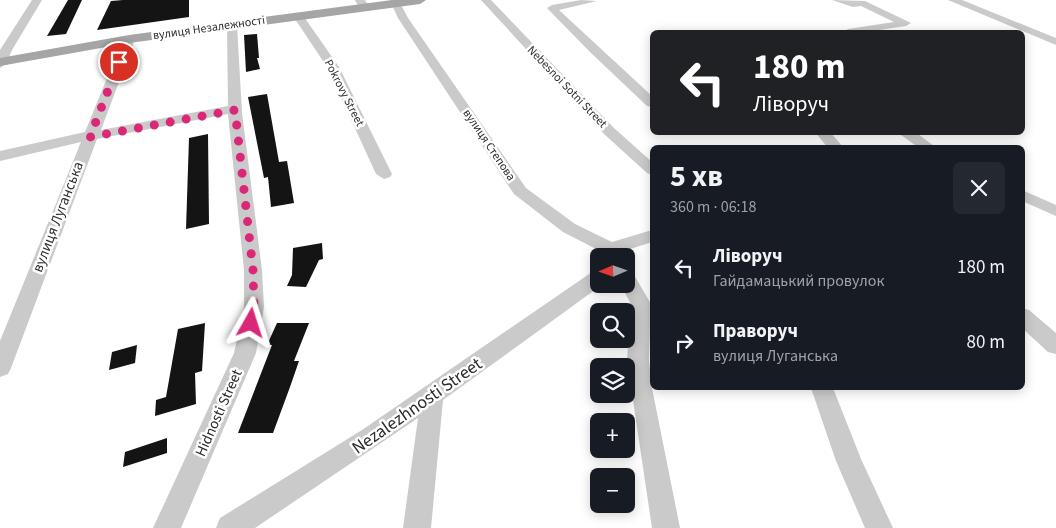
<!DOCTYPE html>
<html lang="uk">
<head>
<meta charset="utf-8">
<style>
	body { margin:0; font-family:"Source Sans 3",sans-serif; background:#242831; color:#f1f3f6; height:100vh; display:flex; flex-direction:column; font-size:19px; white-space:nowrap }
	* { box-sizing:border-box; margin:0 }
	p { font-size:16px; color:#9ea1a6 }
	.icon { flex:none; width:28px; height:28px; fill:none; stroke:currentColor; stroke-width:2; stroke-linecap:round; stroke-linejoin:round }
	.map { position:relative; flex:1; overflow:hidden }
	.details { position:absolute; left:650px; top:145px; width:375px; height:245px; display:flex; flex-direction:column; background:#171b24; border-radius:8px; box-shadow:0 2px 12px #0003 }
	.details>* { flex:none }
	.hud { position:absolute; left:650px; top:30px; width:375px; height:105px; border-radius:8px; box-shadow:0 2px 12px #0003; background:#202124; color:#fff; overflow:hidden }
	.needle { width:32px; rotate:268deg }
	.controls { position:absolute; left:590px; top:248px; display:grid; gap:10px }
	.controls a { display:grid; place-items:center; width:45px; height:45px; border-radius:8px; background:#171b24; box-shadow:0 2px 12px #0003; font-size:25px }
	.pin { position:absolute; display:grid; place-items:center; width:42px; height:42px; color:#fff; margin:-21px; border:2px solid #fff; border-radius:50%; box-shadow:0 1px 5px #0007 }
	.me { position:absolute; width:55px; margin:-28px; rotate:6deg; stroke-linejoin:round; filter:drop-shadow(0 0 4px #0008) }
	.turn { display:flex; align-items:center; gap:18px; height:105px; padding:0 20px; font-size:22px }
	.turn .icon { width:65px; height:65px; stroke-width:2.5 }
	.turn b { display:block; font-size:35px; line-height:42px }
	.round { display:grid; place-items:center; flex:none; width:52px; height:52px; border-radius:8px; background:#242831 }
	.headline { display:flex; align-items:center; justify-content:space-between; height:85px; padding:0 20px }
	h1 { font-size:30px; font-weight:700; line-height:38px }
	ul { padding:0; list-style:none }
	li { display:flex; align-items:center; gap:15px; height:75px; padding:0 20px }
	li div { flex:1 }
	li b { display:block; font-size:19px }
	li em { font-style:normal }
	.map>svg:first-child { display:block }
	.building { fill:#141414 }
	.lines { fill:none; stroke-linecap:round; stroke-linejoin:round }
	.minor { fill:#cacaca; fill-rule:evenodd }
	.major { fill:#a5a5a5; fill-rule:evenodd }
	.route { stroke:#db2777; stroke-width:9; stroke-dasharray:0 16.2 }
	.labels { text-anchor:middle; dominant-baseline:central; stroke-width:5; stroke-linejoin:round; paint-order:stroke }
	.far-street-label { font-size:12px; fill:#2d2d2d; stroke:#fff }
	.street-label { font-size:15px; fill:#2d2d2d; stroke:#fff }
	.near-street-label { font-size:18px; fill:#2d2d2d; stroke:#fff }
</style>
</head>
<body>
<div class="map">
<svg width="1056" height="528" viewBox="0 0 1056 528">
	<rect width="100%" height="100%" fill="#fff"/>
	<!-- building -->
	<g class="building">
		<path d="M68,0H82L66,34L47,36Z"/>
		<path d="M123,0H189V17L97,30L111,1Z"/>
		<path d="M257,34L259,58H257L260,69L246,72L244,35Z"/>
		<path d="M267,94L279,162L287,161L294,203L271,207L268,177L264,178L248,97Z"/>
		<path d="M208,134L209,224L186,229L189,138Z"/>
		<path d="M322,243L323,259L319,260L306,287L287,286L292,275L293,248Z"/>
		<path d="M205,323L202,371L195,373L196,404L155,416L156,400L166,397L178,329Z"/>
		<path d="M277,323H309L294,361H299L290,387L273,433H238L272,345H267Z"/>
		<path d="M137,345L135,363L109,370L112,352Z"/>
		<path d="M167,438V453L123,467L125,452Z"/>
	</g>
	<g class="lines">
		<!-- minor -->
		<g class="minor">
			<path d="M32,0H42L12,50L6,64L0,68V50Z"/>
			<path d="M355,0H365L369,7L360,9Z"/>
			<path d="M481,0H491L614,128L652,162V175L647,173L604,134Z"/>
			<path d="M581,0L597,1L559,10L652,96V107L647,106L590,52L547,8L552,5Z"/>
			<path d="M832,0L865,1L911,23L906,26L866,32H843L848,29L894,22L861,6L853,7Z"/>
			<path d="M948,0H962L1056,38V45Z"/>
			<path d="M393,1H399L408,18L526,188L575,224L612,242L652,230V242L621,252L623,256H599L600,251L563,232L514,194L398,18L391,3Z"/>
			<path d="M298,13L302,14L339,67L392,174L390,177L384,179L376,174L327,67L293,16Z"/>
			<path d="M232,22L237,25L242,113L262,270L264,307L256,353L181,528H153L234,353L244,307V270L228,114L97,139L11,368L8,374L0,377V341L81,142L0,161V151L85,132L123,39L129,36L135,39L101,130L228,106L227,25Z"/>
			<path d="M815,132H830L844,148H828Z"/>
			<path d="M897,132H915L937,148H919Z"/>
			<path d="M1022,190L1056,205V216L1022,201Z"/>
			<path d="M599,270V284H603L443,400L431,528H403L418,418L255,528H216L220,518L362,430L592,272Z"/>
			<path d="M626,271L633,273L651,304L649,360L652,388L680,528H652L627,360L631,304L620,284H626Z"/>
			<path d="M1022,308L1029,310L1056,333V354L1048,352L1022,328Z"/>
			<path d="M811,388H833L861,459L893,528H865L836,461Z"/>
		</g>
		<!-- major -->
		<path class="major" d="M392,0H426L420,4L129,43L0,66V58L129,35Z"/>
	</g>
	<g class="lines">
		<!-- route -->
		<path class="route" d="M119,62L90,137L235,110L253,270L254,308L251,323"/>
	</g>
	<g class="labels">
		<!-- far-street labels -->
		<g class="far-street-label">
			<text transform="translate(209 28) rotate(-8)">вулиця Незалежності</text>
			<text transform="translate(567 87) rotate(46)">Nebesnoi Sotni Street</text>
			<text transform="translate(344 93) rotate(63)">Pokrovy Street</text>
			<text transform="translate(489 145) rotate(56)">вулиця Степова</text>
		</g>
		<!-- street labels -->
		<g class="street-label">
			<text transform="translate(58 217) rotate(-69)">вулиця Луганська</text>
			<text transform="translate(219 413) rotate(-66)">Hidnosti Street</text>
		</g>
		<!-- near-street labels -->
		<g class="near-street-label">
			<text transform="translate(417 406) rotate(-35)">Nezalezhnosti Street</text>
		</g>
	</g>
</svg>
<div class="controls">
<a><svg class="needle" viewBox="-14 -14 28 28"><path d="M0-13l5 13h-10z" fill="#e53935"/><path d="M0 13l5-13h-10z" fill="#9ea1a6"/></svg></a>
<a><svg class="icon" aria-label="search" viewBox="0 0 24 24"><circle cx="10" cy="10" r="6"/><path d="M15 15l6 6"/></svg></a>
<a><svg class="icon" aria-label="layers" viewBox="0 0 24 24"><path d="M12 4l9 5-9 5-9-5zM3 14l9 5 9-5"/></svg></a>
<a>+</a>
<a>−</a>
</div>
<div class="pin" style="left:119px;top:62px;background:#d93025"><svg class="icon" aria-label="arrive" viewBox="0 0 24 24"><path d="M6 21V4h12l-3 4 3 4H6"/></svg></div>
<svg class="me" style="left:251px;top:323px" viewBox="-20 -20 40 40"><path d="M0-17L14 15 0 8-14 15z" fill="#db2777" stroke="#fff" stroke-width="4"/></svg>
<div class="hud">
<div class="turn"><svg class="icon" aria-label="left" viewBox="0 0 24 24"><path d="M17 20v-9H6M10 6l-5 5 5 5"/></svg><div><b>180 m</b>Ліворуч</div></div>
</div>
<section class="details">
<div class="headline"><div><h1>5 хв</h1><p>360 m · 06:18</p></div><a class="round"><svg class="icon" aria-label="close" viewBox="0 0 24 24"><path d="M6 6l12 12M18 6L6 18"/></svg></a></div>
<ul>
<li><svg class="icon" aria-label="left" viewBox="0 0 24 24"><path d="M17 20v-9H6M10 6l-5 5 5 5"/></svg><div><b>Ліворуч</b><p>Гайдамацький провулок</p></div><em>180 m</em></li>
<li><svg class="icon" aria-label="right" viewBox="0 0 24 24"><path d="M7 20v-9h11M14 6l5 5-5 5"/></svg><div><b>Праворуч</b><p>вулиця Луганська</p></div><em>80 m</em></li>
</ul>
</section>
</div>
</body>
</html>
